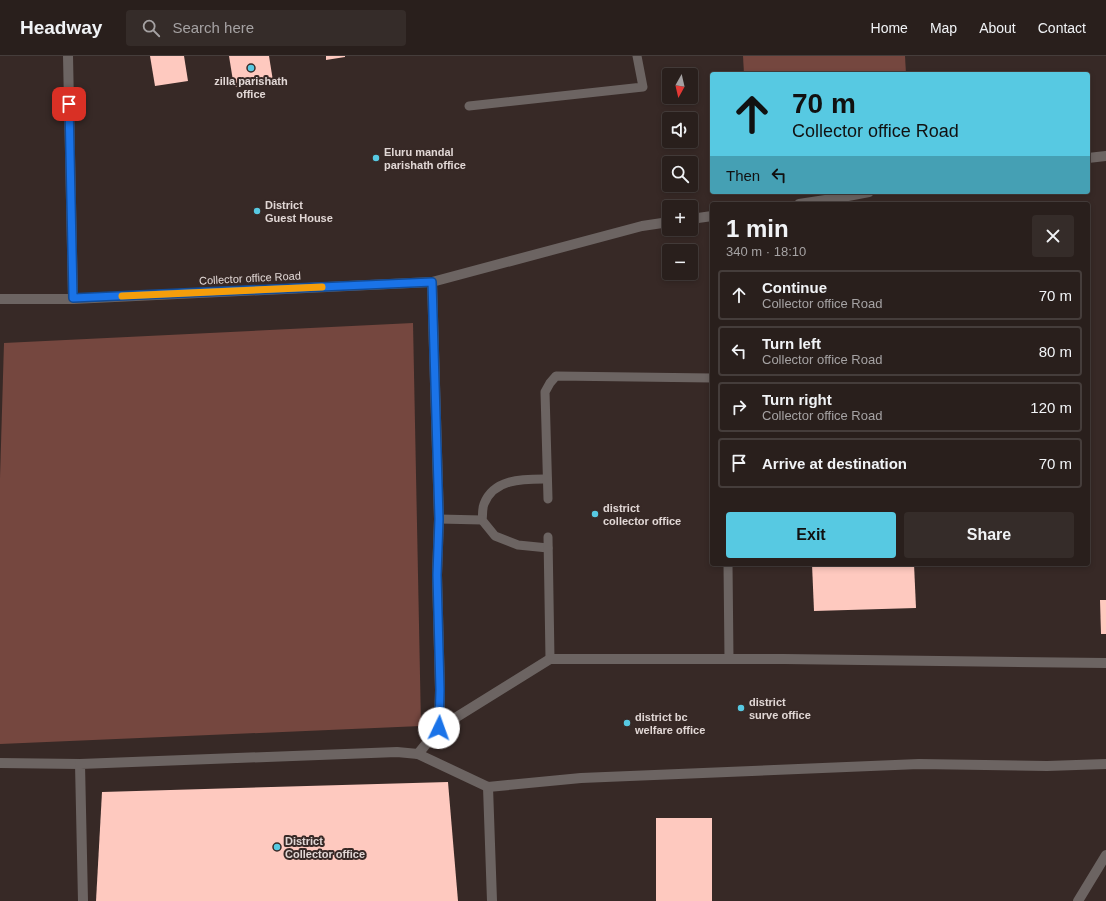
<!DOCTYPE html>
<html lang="en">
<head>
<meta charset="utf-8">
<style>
	body { margin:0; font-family:Helvetica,sans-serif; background:#352c29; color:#f1f3f6; height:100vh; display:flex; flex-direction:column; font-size:15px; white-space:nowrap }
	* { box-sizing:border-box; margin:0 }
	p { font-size:13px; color:#a5a2a3 }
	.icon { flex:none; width:22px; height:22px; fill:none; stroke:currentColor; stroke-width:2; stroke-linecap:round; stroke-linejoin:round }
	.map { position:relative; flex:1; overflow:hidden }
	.drawer { position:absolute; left:710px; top:146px; width:380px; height:364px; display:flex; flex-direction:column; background:#291f1c; border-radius:4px; box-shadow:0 2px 6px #0003,0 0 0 1px #453d3b }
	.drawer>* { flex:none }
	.guide { position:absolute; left:710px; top:16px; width:380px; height:122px; border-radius:4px; box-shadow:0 2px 6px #0003,0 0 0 1px #453d3b; background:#57c9e2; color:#111; overflow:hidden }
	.needle { width:26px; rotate:188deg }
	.buttons { position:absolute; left:662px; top:12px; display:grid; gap:8px }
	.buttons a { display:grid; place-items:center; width:36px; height:36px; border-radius:4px; background:#291f1c; box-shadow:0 2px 6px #0003,0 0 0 1px #453d3b; font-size:20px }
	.pin { position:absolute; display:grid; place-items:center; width:34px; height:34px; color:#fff; margin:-17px; border-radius:8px; box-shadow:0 2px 6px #0006 }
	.me { position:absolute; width:44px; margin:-22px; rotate:3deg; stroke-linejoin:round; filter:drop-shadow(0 0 3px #0008) }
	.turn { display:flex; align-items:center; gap:14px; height:84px; padding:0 16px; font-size:18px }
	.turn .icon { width:52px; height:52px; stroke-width:2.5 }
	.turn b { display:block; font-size:28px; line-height:34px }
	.then { display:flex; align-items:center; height:38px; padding:0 16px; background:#0003; gap:8px; font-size:15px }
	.round { display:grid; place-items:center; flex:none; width:42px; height:42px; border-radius:4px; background:#352c29 }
	.overview { display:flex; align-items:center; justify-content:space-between; height:68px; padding:0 16px }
	h1 { font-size:24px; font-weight:800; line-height:30px }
	.cta { display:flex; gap:8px; margin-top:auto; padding:8px 16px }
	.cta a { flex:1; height:46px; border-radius:4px; background:#57c9e2; color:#111; font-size:16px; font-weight:800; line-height:46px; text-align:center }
	.cta a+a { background:#352c29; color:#f1f3f6 }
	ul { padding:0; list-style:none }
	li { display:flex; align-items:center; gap:12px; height:50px; margin:0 8px 6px; padding:0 8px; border:2px solid #453d3b; border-radius:4px }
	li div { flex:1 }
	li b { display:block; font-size:15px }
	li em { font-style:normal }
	header { display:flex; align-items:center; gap:24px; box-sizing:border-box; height:56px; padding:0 20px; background:#291f1c; border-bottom:1px solid #453d3b }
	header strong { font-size:19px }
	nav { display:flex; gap:22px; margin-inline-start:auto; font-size:14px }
	.search { width:280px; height:36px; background:#352c29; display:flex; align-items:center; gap:10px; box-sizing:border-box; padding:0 14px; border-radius:4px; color:#a5a2a3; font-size:15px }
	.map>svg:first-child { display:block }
	.green { fill:#75473f }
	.building { fill:#fec9bf }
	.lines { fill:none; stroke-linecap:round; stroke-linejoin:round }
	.service { stroke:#6c6462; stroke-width:9 }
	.minor { stroke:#6c6462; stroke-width:10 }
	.tertiary { stroke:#6c6462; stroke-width:10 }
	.route-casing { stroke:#114b97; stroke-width:10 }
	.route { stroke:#1a73e8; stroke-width:7 }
	.slow { stroke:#f59e0b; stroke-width:7 }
	.poi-dot { fill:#57c9e2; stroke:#372926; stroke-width:1.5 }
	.labels { text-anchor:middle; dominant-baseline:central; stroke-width:4; stroke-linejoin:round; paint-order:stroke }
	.poi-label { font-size:11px; font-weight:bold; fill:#e1d7d5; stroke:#372926; text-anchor:start }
	.street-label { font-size:11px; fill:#e1d7d5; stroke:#372926 }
</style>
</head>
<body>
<header>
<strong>Headway</strong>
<div class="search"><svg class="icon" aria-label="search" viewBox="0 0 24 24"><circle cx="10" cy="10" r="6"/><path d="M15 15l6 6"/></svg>Search here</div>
<nav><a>Home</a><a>Map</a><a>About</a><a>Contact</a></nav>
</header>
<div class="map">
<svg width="1106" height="845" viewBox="0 0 1106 845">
	<rect width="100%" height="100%" fill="#372926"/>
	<!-- green -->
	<g class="green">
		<path d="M743,0H905L906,18H744Z"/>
		<path d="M413,267L421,670L0,688V422L4,287Z"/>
	</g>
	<!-- building -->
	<g class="building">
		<path d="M150,0H184L188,25L155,30Z"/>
		<path d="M229,0H269L273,25L234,31Z"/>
		<path d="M326,0H345V1L326,4Z"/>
		<path d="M812,508H914L916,552L814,555Z"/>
		<path d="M1100,544H1106V578H1101Z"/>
		<path d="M448,726L458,845H96L102,736Z"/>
		<rect x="656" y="762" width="56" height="83"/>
	</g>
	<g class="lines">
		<!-- service -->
		<g class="service">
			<path d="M469,50L643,31L637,0"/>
			<path d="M547,423C524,423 494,422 484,448C482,453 483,459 482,464L495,480L518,489L548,492"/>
			<path d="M548,443L545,336L550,327L556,320L712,322"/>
			<path d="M439,463L482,464"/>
			<path d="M548,481L550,603"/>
			<path d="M728,508L729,603"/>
		</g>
		<!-- minor -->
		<g class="minor">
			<path d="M68,0L73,243L432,226L439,463L437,519L440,634L439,672"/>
			<path d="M1088,102L1106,100"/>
			<path d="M799,148L832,143L869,136"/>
			<path d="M691,163L712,160"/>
			<path d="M432,226L642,170L669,166"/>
			<path d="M0,243H73"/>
			<path d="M418,698L439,672L550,603H784L1106,607"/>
			<path d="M0,707L80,708"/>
			<path d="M488,731L492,845"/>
			<path d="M83,845L80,708L397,696L418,698L488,731L581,722L919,708L1047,710L1106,708"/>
		</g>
		<!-- tertiary -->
		<path class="tertiary" d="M1078,845L1106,799"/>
	</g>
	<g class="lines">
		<defs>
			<path id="route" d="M69,48L73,242L432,226L439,463L437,519L440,634L439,672"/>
		</defs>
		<!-- route casing -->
		<use href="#route" class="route-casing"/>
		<!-- route -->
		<use href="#route" class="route"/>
		<!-- slow -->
		<path class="slow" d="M122,240L322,231"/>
	</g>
	<!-- markers -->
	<g class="poi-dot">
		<circle cx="251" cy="12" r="4"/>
		<circle cx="376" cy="102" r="4"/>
		<circle cx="257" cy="155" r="4"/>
		<circle cx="595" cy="458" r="4"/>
		<circle cx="741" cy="652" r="4"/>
		<circle cx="627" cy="667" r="4"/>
		<circle cx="277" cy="791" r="4"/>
	</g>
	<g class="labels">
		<!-- poi labels -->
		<g class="poi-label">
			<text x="251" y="25" text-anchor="middle">zilla parishath<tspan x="251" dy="13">office</tspan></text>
			<text x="384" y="96">Eluru mandal<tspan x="384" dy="13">parishath office</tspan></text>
			<text x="265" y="149">District<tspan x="265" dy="13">Guest House</tspan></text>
			<text x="603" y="452">district<tspan x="603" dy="13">collector office</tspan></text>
			<text x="749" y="646">district<tspan x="749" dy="13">surve office</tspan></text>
			<text x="635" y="661">district bc<tspan x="635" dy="13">welfare office</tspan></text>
			<text x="285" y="785">District<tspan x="285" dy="13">Collector office</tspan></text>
		</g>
		<!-- street labels -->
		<g class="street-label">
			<text transform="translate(250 222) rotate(-3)">Collector office Road</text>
		</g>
	</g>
</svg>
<div class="buttons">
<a><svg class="needle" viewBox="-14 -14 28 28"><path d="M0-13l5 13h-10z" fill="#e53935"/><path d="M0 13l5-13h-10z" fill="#a5a2a3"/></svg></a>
<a><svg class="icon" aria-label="sound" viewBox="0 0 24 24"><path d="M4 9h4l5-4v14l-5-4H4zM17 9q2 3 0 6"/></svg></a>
<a><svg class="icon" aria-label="search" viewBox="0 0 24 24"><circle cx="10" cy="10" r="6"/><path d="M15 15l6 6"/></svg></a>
<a>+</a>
<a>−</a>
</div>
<div class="pin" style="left:69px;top:48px;background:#d93025"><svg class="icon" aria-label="arrive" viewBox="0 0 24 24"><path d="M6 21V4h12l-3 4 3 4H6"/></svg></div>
<svg class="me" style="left:439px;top:672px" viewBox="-20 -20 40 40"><circle r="19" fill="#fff"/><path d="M0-13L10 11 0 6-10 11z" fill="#1a73e8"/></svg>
<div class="guide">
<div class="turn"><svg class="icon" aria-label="ahead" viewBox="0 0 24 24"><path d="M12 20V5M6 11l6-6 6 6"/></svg><div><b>70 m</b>Collector office Road</div></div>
<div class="then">Then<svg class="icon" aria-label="left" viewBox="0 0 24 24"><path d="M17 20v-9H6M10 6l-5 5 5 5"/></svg></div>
</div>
<section class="drawer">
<div class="overview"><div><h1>1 min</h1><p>340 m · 18:10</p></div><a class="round"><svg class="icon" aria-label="close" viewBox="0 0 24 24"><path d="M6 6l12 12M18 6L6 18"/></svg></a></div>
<ul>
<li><svg class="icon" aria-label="ahead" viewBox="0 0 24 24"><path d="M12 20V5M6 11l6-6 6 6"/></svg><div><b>Continue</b><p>Collector office Road</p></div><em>70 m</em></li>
<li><svg class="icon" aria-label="left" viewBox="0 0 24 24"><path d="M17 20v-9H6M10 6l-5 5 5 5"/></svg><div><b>Turn left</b><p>Collector office Road</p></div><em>80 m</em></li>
<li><svg class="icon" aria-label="right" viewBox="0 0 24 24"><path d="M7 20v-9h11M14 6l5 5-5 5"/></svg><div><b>Turn right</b><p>Collector office Road</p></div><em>120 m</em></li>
<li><svg class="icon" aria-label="arrive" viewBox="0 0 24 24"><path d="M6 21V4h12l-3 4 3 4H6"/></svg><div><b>Arrive at destination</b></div><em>70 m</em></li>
</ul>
<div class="cta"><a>Exit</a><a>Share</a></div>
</section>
</div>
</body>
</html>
